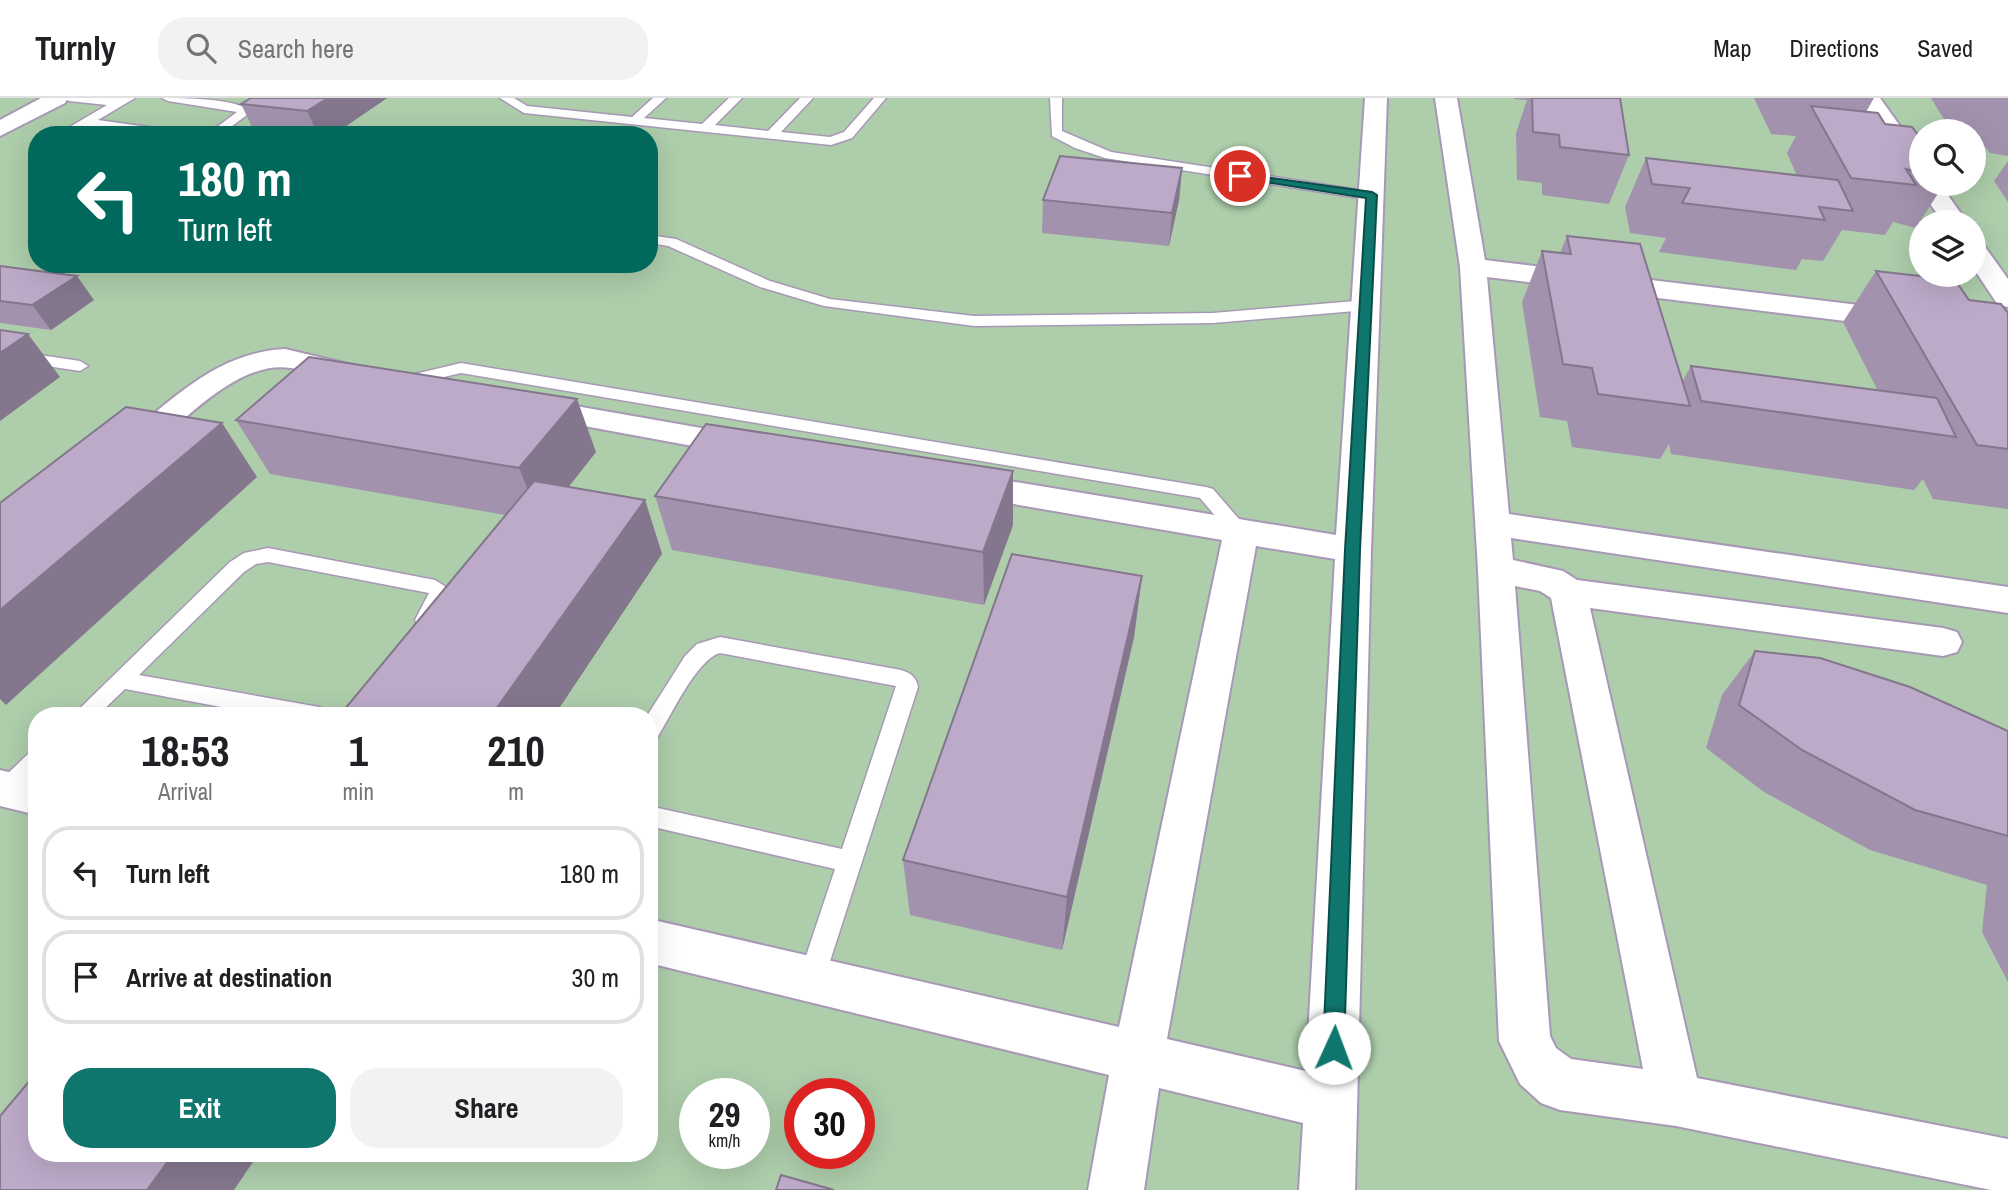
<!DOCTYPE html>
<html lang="en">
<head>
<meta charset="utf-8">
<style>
	body { margin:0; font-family:"Archivo Narrow",sans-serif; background:#f2f2f2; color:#202124; height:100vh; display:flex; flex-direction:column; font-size:26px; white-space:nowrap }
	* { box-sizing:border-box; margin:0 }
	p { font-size:23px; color:#757577 }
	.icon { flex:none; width:38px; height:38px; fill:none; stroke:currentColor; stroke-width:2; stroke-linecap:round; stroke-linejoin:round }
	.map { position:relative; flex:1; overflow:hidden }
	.sheet { position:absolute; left:28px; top:609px; width:630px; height:455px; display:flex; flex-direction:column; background:#fff; border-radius:28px; box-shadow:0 7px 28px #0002 }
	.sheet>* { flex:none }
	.banner { position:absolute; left:28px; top:28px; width:630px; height:147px; border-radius:28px; box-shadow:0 7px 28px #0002; background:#00695c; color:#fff; overflow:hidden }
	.controls { position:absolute; left:1909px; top:21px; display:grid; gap:14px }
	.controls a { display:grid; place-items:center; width:77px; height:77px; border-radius:50%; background:#fff; box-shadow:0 7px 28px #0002; font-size:35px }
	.speed { position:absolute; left:679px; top:980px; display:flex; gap:14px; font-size:35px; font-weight:700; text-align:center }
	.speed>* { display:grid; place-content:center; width:91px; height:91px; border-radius:50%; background:#fff; box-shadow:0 7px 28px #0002; line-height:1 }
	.speed small { font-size:18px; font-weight:400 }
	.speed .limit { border:10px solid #d22; background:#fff; color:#111 }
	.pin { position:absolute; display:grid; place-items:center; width:60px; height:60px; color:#fff; margin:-30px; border:4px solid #fff; border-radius:50%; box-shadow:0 2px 7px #0007 }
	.me { position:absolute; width:77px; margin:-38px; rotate:2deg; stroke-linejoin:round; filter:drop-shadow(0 0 5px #0008) }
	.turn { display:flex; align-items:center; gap:24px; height:147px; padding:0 35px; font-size:32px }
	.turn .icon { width:91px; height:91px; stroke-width:2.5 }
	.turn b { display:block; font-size:49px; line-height:60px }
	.eta { display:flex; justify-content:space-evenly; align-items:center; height:119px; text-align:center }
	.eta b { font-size:42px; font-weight:700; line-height:49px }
	.button { display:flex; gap:14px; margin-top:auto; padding:14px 35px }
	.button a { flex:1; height:80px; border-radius:28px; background:#0f766e; color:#fff; font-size:28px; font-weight:700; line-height:80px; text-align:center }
	.button a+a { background:#f2f2f2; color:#202124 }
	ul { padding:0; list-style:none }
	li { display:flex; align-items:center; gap:21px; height:94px; margin:0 14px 10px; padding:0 21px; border:4px solid #e0e0e0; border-radius:28px }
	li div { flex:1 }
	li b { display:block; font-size:26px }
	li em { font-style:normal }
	header { display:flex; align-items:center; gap:42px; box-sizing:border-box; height:98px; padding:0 35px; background:#fff; border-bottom:2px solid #e0e0e0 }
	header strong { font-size:33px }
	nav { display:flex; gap:38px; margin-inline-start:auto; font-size:24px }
	.search { width:490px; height:63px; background:#f2f2f2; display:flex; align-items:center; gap:18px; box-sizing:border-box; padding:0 24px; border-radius:28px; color:#757577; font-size:26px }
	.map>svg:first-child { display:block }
	.green { fill:#adcdab; fill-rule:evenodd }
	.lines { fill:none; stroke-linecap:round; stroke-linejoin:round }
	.service-casing { stroke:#a898b6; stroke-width:3 }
	.minor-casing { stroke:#a898b6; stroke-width:4 }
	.service { fill:#fff; fill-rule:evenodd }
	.minor { fill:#fff; fill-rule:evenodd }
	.wall { fill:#a392ad }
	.shaded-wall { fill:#84778d }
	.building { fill:#bdaac9; stroke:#84778d; stroke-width:2 }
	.route { fill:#0f766e; stroke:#0a4d48; stroke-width:2 }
</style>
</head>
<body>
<header>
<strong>Turnly</strong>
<div class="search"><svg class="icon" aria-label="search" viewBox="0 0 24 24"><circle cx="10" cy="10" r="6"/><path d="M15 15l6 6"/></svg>Search here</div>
<nav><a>Map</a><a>Directions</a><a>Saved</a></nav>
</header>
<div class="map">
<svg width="2008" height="1092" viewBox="0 0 2008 1092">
	<rect width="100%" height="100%" fill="#f2e7fb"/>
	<!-- green -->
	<path class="green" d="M0,0H2008V1092H0ZM1922,33H1974V86H1922ZM37,37H649V166H37ZM1922,124H1974V177H1922ZM37,618H649V1055H37ZM695,996H754V1055H695ZM800,996H859V1055H800Z"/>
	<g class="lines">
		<defs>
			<g id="service">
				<path d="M63,0H135L98,22L177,33L183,37H149L87,28L71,37H56L107,7L69,3Z"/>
				<path d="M162,0C182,0 239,0 251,14L220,37H206L237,14L168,3Z"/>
				<path d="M500,0H514L527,8L632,19L653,0H666L644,20L702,26L729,0H742L715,27L768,33L800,0H813L781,34L830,39L844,34L874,0H886L852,40L831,47L524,15Z"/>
				<path d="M1050,0H1062V33L1111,54L1372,94L1379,98L1372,102L1105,60L1075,50L1052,38Z"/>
				<path d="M649,137L676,141L770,183L830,201L974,218L1213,215L1367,202L1375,207L1367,212L1213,225L974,228L824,208L760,189L668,148L649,145Z"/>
				<path d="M0,251L80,263L88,268L80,273L0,261Z"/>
				<path d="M461,265L1206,389L1213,391L1251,435L1248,440H1234L1200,400L461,275L400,289L392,284L394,281Z"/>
				<path d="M268,450L435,482L446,489L448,501L432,527L425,529L418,527L415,522L429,495L268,464L256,466L244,474L139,577L319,609L327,612L330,618H270L125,591L97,618H72L230,464L244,455Z"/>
				<path d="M720,539L901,572C911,575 916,579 918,589L824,882L820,891L811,895L802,891L798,882L835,771L649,728V708L842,751L896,588L720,555C696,562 671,618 657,640L649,643L647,618L685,558L697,546Z"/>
				<path d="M37,653V677C26,687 16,704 0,698V683L29,655Z"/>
			</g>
			<g id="minor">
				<path d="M41,0H68L65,5L0,38V22Z"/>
				<path d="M1365,0H1387L1371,452L1355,1092H1299L1303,1025L1159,990L1144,1092H1088L1109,977L649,865V821L1119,929L1222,442L961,397L949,394L944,386L949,378L961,375L1336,437ZM1256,448L1335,461L1306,973L1167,941Z"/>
				<path d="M1435,0H1457L1485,162L2008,225V243L1487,179L1509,416L2008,489V515L1511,440L1513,462L1563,473L1577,482L1943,530L1957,534L1962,544L1957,554L1943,558L1590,510L1697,980L2008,1041V1092H1991L1676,1028L1560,1012L1541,1005L1520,986L1499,943L1478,472L1460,169ZM1515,488L1540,493L1551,500L1643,971L1571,961L1556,950L1550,938Z"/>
				<path d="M1858,0H1880L1922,59V86H1940L1967,124H1943L1916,86L1919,82L1914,81Z"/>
				<path d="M1974,144L1983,146L2008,181V209L1998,207L1974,171Z"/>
				<path d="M285,251L365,270L369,276L365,282C341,288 314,274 291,270C239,261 181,325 145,356L134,359L123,356L118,349L123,342C172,301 218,254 285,251Z"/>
				<path d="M530,300L747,338L758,341L763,348L758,355L747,358L519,316L514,309L519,302Z"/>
				<path d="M0,672L37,681V717L0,708Z"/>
			</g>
		</defs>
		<!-- service casing -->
		<use href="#service" class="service-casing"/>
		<!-- minor casing -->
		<use href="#minor" class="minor-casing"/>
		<!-- service -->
		<use href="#service" class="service"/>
		<!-- minor -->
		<use href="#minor" class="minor"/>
	</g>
	<!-- wall -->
	<g class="wall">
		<path d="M387,0L333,37H256L241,6Z"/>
		<path d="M1514,0H1620L1629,57L1609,106L1542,97V85L1517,82L1516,35L1527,2L1514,1Z"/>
		<path d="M1754,0H1874L1866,14L1885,26L1922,42V86H1944L1916,130L1893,124L1885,137L1842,132L1823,163L1802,161L1796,172L1659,154L1666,140L1630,135L1625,109L1646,60L1797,78L1787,55L1796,38L1771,36Z"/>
		<path d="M1931,0H2008V58L1990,55L1982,45L1974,44V33H1951Z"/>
		<path d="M2008,63V104L1994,83Z"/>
		<path d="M1182,70L1179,102L1169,148L1042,135L1043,102Z"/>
		<path d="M1567,138L1682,284L1691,268L1878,293L1843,224L1876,173L2008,215V411L1933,401L1923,381L1914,392L1671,356L1669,346L1660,361L1572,349L1567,323L1540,319L1522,204L1542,153L1560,155Z"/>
		<path d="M0,168L94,202L51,232L0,225Z"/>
		<path d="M236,322L596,354L568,389L645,402L662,456L505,417L270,376Z"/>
		<path d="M655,398L1013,427L984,507L672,452Z"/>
		<path d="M1142,478L1134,539L1062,852L910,817L903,762Z"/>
		<path d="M1755,553L2008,633V884L1982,834L1987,787L1870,752L1764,694L1706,650L1722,597Z"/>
	</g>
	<!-- shaded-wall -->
	<g class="shaded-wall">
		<path d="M328,0H387L333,37H318L307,13Z"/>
		<path d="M1182,70L1179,102L1169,148L1172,115Z"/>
		<path d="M77,178L94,202L51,232L32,207Z"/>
		<path d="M28,236L60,279L0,323V255Z"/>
		<path d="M577,301L596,354L541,424L519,370Z"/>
		<path d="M222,325L257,379L6,607L0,601V512Z"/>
		<path d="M1013,373V427L984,507L983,454Z"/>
		<path d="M645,402L662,456L554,618H491Z"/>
		<path d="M1142,478L1134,539L1062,852L1067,799Z"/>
		<path d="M174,1055H259L234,1092H147Z"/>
	</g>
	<!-- building -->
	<g class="building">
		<path d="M251,0H328L307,13L241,6Z"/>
		<path d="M1532,0H1620L1629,57L1560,49L1559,37L1533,34Z"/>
		<path d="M1811,8L1878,15L1885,26L1912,29L1922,42V75L1906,71L1916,87L1851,80Z"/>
		<path d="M1060,58L1182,70L1172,115L1043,102Z"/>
		<path d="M1646,60L1838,82L1853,113L1819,109L1825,122L1682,105L1690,90L1652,86Z"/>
		<path d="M1567,138L1640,146L1690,308L1598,296L1592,270L1563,266L1542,153L1571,156Z"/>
		<path d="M0,168L77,178L32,207L0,203Z"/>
		<path d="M1876,173L1955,182L1969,202L2001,206L2008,215V351L1977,347Z"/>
		<path d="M0,232L28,236L0,255Z"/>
		<path d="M309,259L577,301L519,370L236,322Z"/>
		<path d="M1691,268L1937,300L1956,339L1701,303Z"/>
		<path d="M126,309L222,325L0,512V405Z"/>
		<path d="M706,326L1013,373L983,454L655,398Z"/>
		<path d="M534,383L645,402L491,618H339Z"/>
		<path d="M1012,456L1142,478L1067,799L903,762Z"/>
		<path d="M1755,553L1820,560L1910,589L2008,633V738L1915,712L1802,652L1739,607Z"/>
		<path d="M37,974V1055H174L147,1092H0V1018Z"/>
		<path d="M781,1077L834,1092H776Z"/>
	</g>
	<!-- route -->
	<path class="route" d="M1237,75L1372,94L1377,97L1360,452L1344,950L1341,957L1334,961L1326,957L1323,950L1345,452L1366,100L1240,80H1237Z"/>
</svg>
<div class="controls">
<a><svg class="icon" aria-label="search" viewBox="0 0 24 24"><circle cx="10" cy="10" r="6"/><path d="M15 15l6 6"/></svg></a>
<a><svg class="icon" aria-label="layers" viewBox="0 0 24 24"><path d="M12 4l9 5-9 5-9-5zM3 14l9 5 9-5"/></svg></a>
</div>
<div class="speed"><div>29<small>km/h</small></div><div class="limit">30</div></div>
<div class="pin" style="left:1240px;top:78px;background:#d93025"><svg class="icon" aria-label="arrive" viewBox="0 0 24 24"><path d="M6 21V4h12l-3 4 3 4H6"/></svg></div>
<svg class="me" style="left:1334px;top:950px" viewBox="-20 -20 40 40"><circle r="19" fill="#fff"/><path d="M0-13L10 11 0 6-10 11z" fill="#0f766e"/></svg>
<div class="banner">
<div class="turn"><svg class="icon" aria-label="left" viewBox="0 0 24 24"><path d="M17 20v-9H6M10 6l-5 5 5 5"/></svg><div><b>180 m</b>Turn left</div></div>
</div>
<section class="sheet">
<div class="eta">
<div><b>18:53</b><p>Arrival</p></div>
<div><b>1</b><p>min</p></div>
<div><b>210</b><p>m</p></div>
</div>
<ul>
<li><svg class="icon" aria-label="left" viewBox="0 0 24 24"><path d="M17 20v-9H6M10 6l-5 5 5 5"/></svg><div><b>Turn left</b></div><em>180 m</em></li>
<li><svg class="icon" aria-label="arrive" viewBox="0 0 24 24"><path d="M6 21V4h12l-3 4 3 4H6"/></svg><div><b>Arrive at destination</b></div><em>30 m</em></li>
</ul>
<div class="button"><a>Exit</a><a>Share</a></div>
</section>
</div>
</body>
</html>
